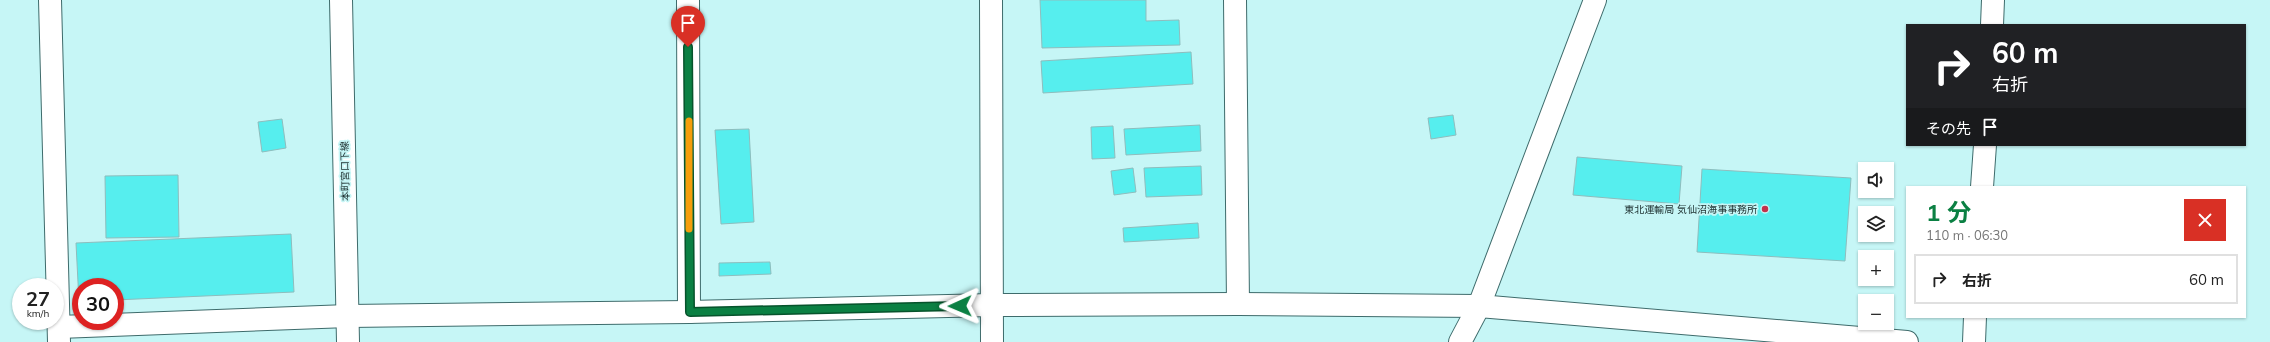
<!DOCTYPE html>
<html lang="ja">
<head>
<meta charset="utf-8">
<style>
	body { margin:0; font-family:Mulish,"Noto Sans JP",sans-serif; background:#f6f6f6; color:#222; height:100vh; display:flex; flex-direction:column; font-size:15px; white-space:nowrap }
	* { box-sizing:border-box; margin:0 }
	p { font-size:13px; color:#767676 }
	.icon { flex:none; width:22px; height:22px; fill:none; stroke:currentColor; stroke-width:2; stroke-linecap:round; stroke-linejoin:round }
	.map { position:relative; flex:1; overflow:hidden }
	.side { position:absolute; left:1906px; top:186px; width:340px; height:132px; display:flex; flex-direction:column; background:#fff; border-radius:0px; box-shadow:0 1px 3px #0004 }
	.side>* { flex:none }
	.top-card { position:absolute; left:1906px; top:24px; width:340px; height:122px; border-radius:0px; box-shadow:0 1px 3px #0004; background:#202124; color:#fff; overflow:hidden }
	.fabs { position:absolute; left:1858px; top:162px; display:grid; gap:8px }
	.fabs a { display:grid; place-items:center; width:36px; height:36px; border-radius:0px; background:#fff; box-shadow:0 1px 3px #0004; font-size:20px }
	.speed { position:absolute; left:12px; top:278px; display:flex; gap:8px; font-size:20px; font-weight:700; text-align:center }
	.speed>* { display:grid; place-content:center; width:52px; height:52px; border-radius:50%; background:#fff; box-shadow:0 1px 3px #0004; line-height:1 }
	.speed small { font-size:10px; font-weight:400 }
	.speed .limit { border:6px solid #d22; background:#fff; color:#111 }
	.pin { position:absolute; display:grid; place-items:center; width:34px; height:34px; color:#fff; margin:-41px -17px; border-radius:50% 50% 50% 0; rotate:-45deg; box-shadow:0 0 4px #0007 }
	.pin .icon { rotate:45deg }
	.me { position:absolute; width:44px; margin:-22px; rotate:269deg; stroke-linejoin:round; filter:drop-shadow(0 0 3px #0008) }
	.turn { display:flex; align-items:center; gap:14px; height:84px; padding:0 20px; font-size:18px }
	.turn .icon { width:52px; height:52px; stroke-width:2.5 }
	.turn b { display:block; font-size:28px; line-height:34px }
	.then { display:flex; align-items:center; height:38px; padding:0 20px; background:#0003; gap:8px; font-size:15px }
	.round { display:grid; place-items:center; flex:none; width:42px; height:42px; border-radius:0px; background:#f6f6f6 }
	.head { display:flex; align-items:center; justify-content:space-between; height:68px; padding:0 20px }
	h1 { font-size:24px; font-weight:700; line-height:30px; color:#0b8043 }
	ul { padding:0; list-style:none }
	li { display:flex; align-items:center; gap:12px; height:50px; margin:0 8px 6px; padding:0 12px; border:2px solid #e0e0e0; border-radius:0px }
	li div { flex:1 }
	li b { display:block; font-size:15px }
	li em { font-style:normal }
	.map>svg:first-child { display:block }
	.building { fill:#56eeee; stroke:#8ebdbd }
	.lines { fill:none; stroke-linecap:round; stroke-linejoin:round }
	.minor-casing { stroke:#3e6b6b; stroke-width:24 }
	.tertiary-casing { stroke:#3e6b6b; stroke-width:24 }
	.minor { stroke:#fff; stroke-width:22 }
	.tertiary { stroke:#fff; stroke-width:22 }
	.route-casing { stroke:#07532c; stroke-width:10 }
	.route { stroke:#0b8043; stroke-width:7 }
	.slow { stroke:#f59e0b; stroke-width:7 }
	.poi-dot { fill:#c2314c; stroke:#c6f6f6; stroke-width:1.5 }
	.labels { text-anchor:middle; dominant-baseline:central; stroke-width:3.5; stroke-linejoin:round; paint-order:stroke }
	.street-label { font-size:10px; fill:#213434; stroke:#c6f6f6 }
	.poi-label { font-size:10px; fill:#213434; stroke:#c6f6f6; text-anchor:end }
</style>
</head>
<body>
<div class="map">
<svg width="2270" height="342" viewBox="0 0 2270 342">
	<rect width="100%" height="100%" fill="#c6f6f6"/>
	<!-- building -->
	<g class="building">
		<path d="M1040,0H1146V21L1179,20L1180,45L1042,48Z"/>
		<path d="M1191,52L1193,84L1043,93L1041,61Z"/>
		<path d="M1453,115L1456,135L1431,139L1428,118Z"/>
		<path d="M282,119L286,148L262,152L258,122Z"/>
		<path d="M1200,125L1201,151L1126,155L1124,129Z"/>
		<path d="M1113,126L1115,158L1092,159L1091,127Z"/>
		<path d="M749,129L754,222L721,224L715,130Z"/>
		<path d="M1577,157L1682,166L1679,204L1573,195Z"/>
		<path d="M1201,166L1202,195L1146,197L1144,168Z"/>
		<path d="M1133,168L1136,192L1114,195L1111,171Z"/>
		<path d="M1702,169L1851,178L1845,261L1697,252Z"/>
		<path d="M178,175L179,237L106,238L105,176Z"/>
		<path d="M1198,223L1199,238L1124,242L1123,228Z"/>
		<path d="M291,234L294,292L115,300V287H81V302H79L76,243Z"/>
		<path d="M770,262L771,274L719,276V263Z"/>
	</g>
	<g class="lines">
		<defs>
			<g id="minor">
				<path d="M50,0L59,342"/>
				<path d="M688,0L689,312"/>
				<path d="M991,0L992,342"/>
				<path d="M1235,0L1238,304"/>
				<path d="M1992,25L1993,0"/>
				<path d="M1982,187L1985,145"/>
				<path d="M59,327L348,316L689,312L992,305L1238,304L1479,306L1907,342"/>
				<path d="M1460,342L1479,306L1595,0"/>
				<path d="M1974,342L1975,317"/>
			</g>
			<path id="tertiary" d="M341,0L348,342"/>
		</defs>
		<!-- minor casing -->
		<use href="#minor" class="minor-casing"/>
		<!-- tertiary casing -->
		<use href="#tertiary" class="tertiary-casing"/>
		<!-- minor -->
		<use href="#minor" class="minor"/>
		<!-- tertiary -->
		<use href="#tertiary" class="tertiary"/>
	</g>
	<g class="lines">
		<defs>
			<path id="route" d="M688,47L690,312L960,306"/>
		</defs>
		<!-- route casing -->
		<use href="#route" class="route-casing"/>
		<!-- route -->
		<use href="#route" class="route"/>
		<!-- slow -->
		<path class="slow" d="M689,121V229"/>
	</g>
	<!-- markers -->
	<circle class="poi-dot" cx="1765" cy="209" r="4"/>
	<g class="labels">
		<!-- street labels -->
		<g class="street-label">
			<text transform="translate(345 171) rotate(-91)">本町宮口下線</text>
		</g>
		<!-- poi labels -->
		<g class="poi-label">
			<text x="1757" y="209">東北運輸局 気仙沼海事事務所</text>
		</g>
	</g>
</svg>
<div class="fabs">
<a><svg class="icon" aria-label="sound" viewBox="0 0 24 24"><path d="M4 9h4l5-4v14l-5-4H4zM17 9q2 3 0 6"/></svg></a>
<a><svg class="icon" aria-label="layers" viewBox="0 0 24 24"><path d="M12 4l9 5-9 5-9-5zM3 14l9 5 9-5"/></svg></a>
<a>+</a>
<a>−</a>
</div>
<div class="speed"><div>27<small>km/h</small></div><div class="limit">30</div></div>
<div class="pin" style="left:688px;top:47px;background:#d93025"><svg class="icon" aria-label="arrive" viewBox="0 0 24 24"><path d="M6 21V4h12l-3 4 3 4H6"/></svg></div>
<svg class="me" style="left:960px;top:306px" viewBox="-20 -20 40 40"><path d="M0-17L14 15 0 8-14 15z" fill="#0b8043" stroke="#fff" stroke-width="4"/></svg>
<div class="top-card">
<div class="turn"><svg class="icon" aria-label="right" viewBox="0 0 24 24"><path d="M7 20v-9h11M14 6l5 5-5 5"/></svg><div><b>60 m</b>右折</div></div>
<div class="then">その先<svg class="icon" aria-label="arrive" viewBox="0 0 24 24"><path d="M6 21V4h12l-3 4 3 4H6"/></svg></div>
</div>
<section class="side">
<div class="head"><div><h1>1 分</h1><p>110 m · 06:30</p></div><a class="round" style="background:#d93025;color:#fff"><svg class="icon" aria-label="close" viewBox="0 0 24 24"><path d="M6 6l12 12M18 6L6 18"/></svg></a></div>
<ul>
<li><svg class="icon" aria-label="right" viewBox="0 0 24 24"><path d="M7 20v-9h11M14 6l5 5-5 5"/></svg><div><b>右折</b></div><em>60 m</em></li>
</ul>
</section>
</div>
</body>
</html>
